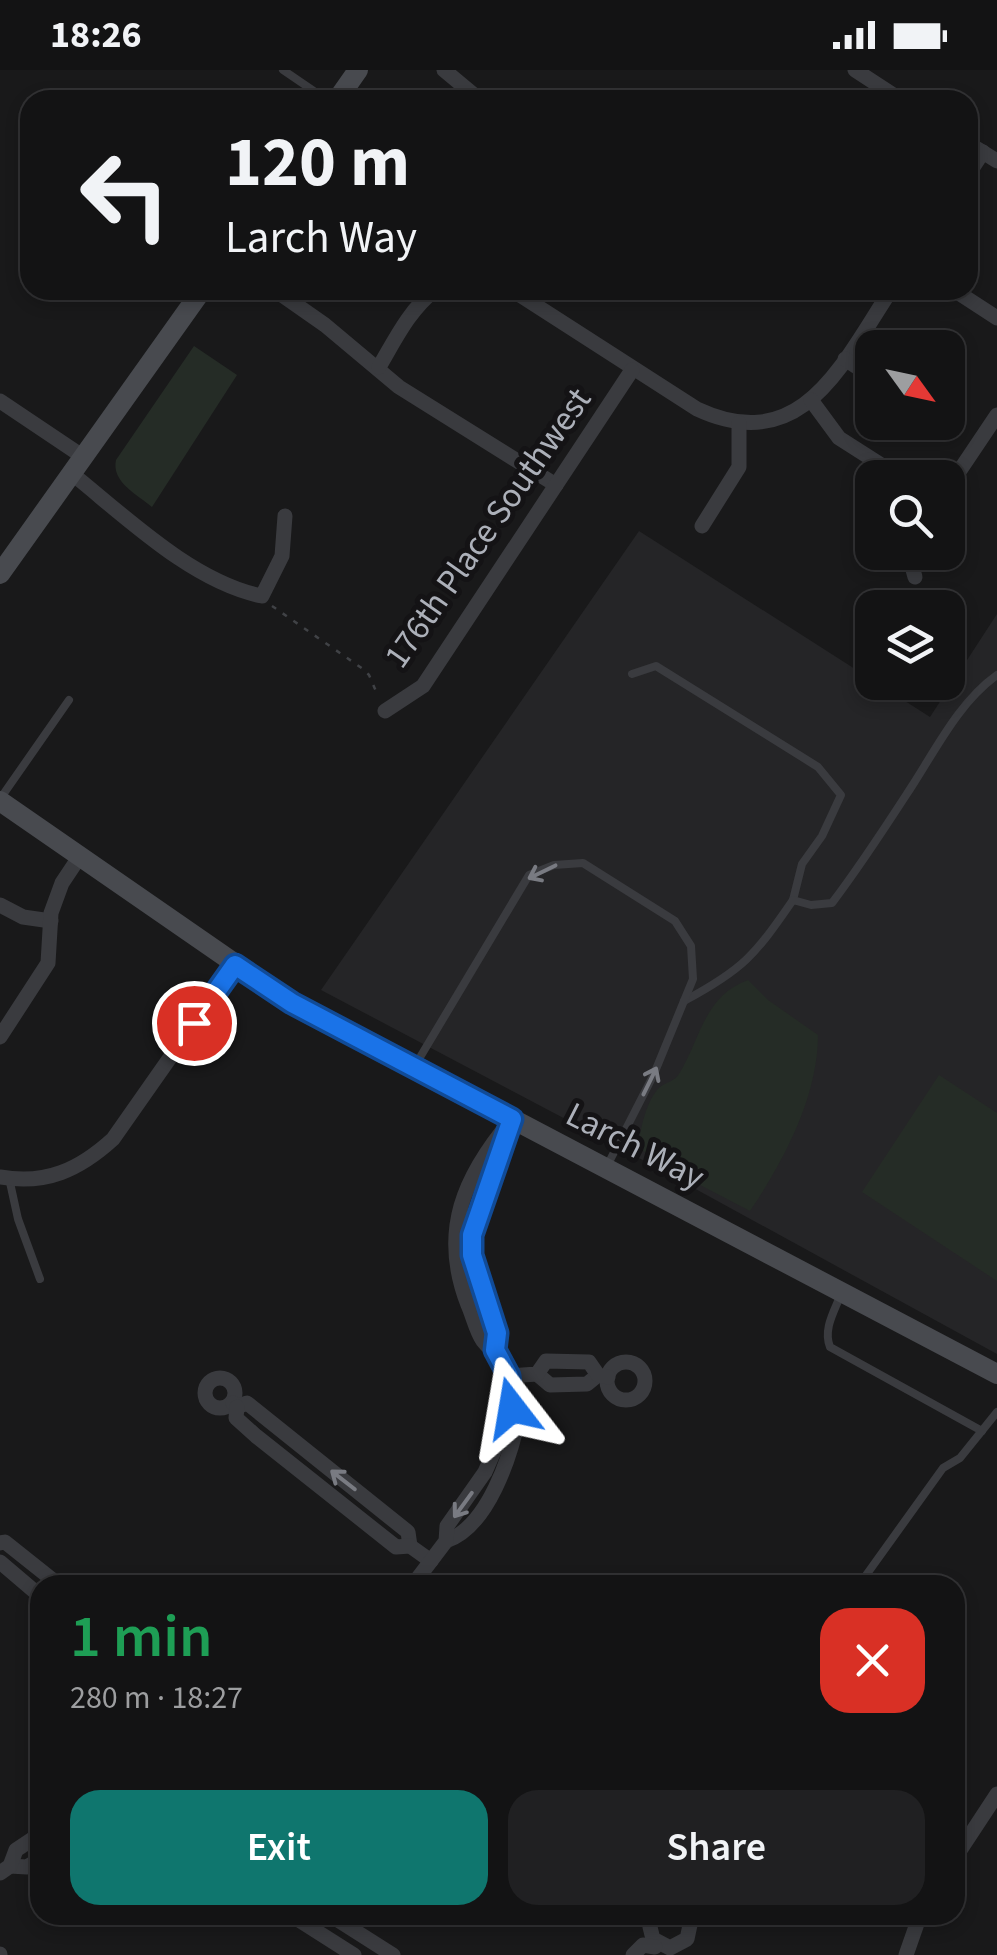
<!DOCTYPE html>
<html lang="en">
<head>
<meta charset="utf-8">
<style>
	body { margin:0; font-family:"Source Sans 3",sans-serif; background:#202022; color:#f1f3f6; height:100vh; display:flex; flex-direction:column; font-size:38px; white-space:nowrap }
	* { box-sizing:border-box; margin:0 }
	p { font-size:32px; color:#9d9ea0 }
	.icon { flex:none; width:55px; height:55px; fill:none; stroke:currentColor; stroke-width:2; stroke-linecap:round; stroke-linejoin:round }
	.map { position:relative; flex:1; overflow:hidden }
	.side { position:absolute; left:30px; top:1505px; width:935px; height:350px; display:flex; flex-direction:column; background:#131314; border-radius:30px; box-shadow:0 5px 15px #0003,0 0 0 2px #323234 }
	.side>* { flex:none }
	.hud { position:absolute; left:20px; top:20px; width:958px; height:210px; border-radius:30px; box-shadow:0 5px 15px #0003,0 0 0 2px #323234; background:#131314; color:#f1f3f6; overflow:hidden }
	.needle { width:65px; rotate:123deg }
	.tools { position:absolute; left:855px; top:260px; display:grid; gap:20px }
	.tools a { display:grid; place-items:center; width:110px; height:110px; border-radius:20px; background:#131314; box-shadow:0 5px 15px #0003,0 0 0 2px #323234; font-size:50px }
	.pin { position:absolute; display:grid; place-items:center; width:85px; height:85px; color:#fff; margin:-42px; border:5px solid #fff; border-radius:50%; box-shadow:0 2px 10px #0007 }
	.me { position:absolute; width:110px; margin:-55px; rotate:346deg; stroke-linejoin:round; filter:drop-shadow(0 0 8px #0008) }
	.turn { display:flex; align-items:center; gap:35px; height:210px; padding:0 40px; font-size:45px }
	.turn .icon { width:130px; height:130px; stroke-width:2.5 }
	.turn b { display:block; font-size:70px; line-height:85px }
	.round { display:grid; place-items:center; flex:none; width:105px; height:105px; border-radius:30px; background:#202022 }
	.head { display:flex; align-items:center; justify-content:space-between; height:170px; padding:0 40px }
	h1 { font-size:60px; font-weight:600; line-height:75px; color:#1e9e55 }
	.button { display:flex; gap:20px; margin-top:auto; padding:20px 40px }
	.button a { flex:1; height:115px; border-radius:30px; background:#0f766e; color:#fff; font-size:40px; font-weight:600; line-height:115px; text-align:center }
	.button a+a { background:#202022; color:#f1f3f6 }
	.status { display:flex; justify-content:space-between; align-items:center; height:70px; padding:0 50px; background:#131314; direction:ltr }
	.status svg { height:28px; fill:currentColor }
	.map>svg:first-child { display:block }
	.built { fill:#252527 }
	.green { fill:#252c26 }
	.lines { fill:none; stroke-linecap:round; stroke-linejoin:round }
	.path { stroke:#404246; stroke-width:2.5; stroke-dasharray:5 8; stroke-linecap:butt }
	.lane { stroke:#3a3b3f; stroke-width:8 }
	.street { stroke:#3a3b3f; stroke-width:15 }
	.secondary { stroke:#484a4f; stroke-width:20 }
	.oneway { stroke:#797b82 }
	.route-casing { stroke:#114b97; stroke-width:25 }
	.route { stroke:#1a73e8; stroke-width:18 }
	.labels { text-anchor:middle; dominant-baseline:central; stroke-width:10; stroke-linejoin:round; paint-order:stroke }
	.street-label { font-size:35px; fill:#acb0b9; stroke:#141315 }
</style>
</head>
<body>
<div class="status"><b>18:26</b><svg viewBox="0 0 49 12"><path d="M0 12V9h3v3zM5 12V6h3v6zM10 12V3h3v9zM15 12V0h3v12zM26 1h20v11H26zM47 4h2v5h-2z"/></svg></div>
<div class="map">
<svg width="997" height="1885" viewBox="0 0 997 1885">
	<rect width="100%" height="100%" fill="#19191a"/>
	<!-- built -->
	<path class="built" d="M639,461L930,647L997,544V1284L628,1082L321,920Z"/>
	<!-- green -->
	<g class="green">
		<path d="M194,276L237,305L152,437C138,425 111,412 116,390Z"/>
		<path d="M748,910L768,930L818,965C818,1026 784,1091 750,1141L656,1092L638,1076C641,1058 646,1030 660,1017C667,1012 675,1011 679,1004C701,968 704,926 748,910Z"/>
		<path d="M939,1005L997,1043V1211L862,1122Z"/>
	</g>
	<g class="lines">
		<!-- path -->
		<path class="path" d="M272,536L363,599L369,605L378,626"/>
		<!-- lane -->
		<g class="lane">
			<path d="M283,0L327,30"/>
			<path d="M632,604L656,596L818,697L841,725L822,766L802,794L793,830"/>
			<path d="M0,729L69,630"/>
			<path d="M684,931C744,899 755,885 793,830L811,835L832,833C861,795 886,756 912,716C936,679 960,631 997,605"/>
			<path d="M416,994L529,805L554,795L583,793L675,851L691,876L693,909L654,1004L606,1098"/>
			<path d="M9,1108L18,1149L40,1209"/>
			<path d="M841,1224C834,1242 823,1259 830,1277L982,1361"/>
			<path d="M859,1515L943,1398L960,1388L997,1342"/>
		</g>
		<!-- street -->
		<g class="street">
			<path d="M444,0L480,30"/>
			<path d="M855,0L901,30"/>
			<path d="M968,73L997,91"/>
			<path d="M968,105L983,82"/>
			<path d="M275,220L325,255L399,317L556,415"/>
			<path d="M512,220L697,339C802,388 842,294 891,220"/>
			<path d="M954,220L997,248"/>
			<path d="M845,289L872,307"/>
			<path d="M379,297C395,270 409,240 435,220"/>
			<path d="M811,330L839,368L886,398"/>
			<path d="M0,331L82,386"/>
			<path d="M943,352V353"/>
			<path d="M70,402C125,446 192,512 262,526L282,486L285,446"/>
			<path d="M948,418L997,345"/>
			<path d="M702,456L739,397V353"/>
			<path d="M908,482L915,507"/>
			<path d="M385,641L423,616L632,300"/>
			<path d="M0,835L23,847L51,851"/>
			<path d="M0,967L48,893L51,843L62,813L80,786"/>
			<path d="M0,1107C46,1115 79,1100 113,1069L235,895"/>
			<path d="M495,1280C499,1247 475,1216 472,1182C469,1142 499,1094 510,1055"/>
			<circle cx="626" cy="1311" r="19"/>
			<path d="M537,1304L550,1315L587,1314L598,1305"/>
			<path d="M509,1306L537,1304L546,1291L589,1292L598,1305L608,1307"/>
			<circle cx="220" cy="1323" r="15"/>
			<path d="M233,1333L237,1337L247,1333L408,1462L410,1476"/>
			<path d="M237,1337L236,1348L256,1366L396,1477L410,1476L431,1491"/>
			<path d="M446,1471C488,1457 511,1386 519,1345C507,1332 511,1310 503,1294C496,1282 490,1280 483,1271C476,1261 473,1246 468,1235C439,1161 464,1106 512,1049"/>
			<path d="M0,1473L5,1472L59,1515"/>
			<path d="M0,1492L40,1526"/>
			<path d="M418,1515V1508L446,1471L447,1456L485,1402L495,1379L500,1351L512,1338"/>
			<path d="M955,1788L997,1724"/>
			<path d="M10,1796L27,1797L40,1789"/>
			<path d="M0,1803L10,1796L16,1780L40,1764"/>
			<path d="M291,1845L354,1885"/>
			<path d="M330,1845L393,1885"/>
			<path d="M654,1845L650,1857L653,1869L670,1878L687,1869L690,1855L685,1845"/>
			<path d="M0,1884V1885"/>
			<path d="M633,1885L643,1875L655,1877"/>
			<path d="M906,1885L920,1845"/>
		</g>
		<!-- secondary -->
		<g class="secondary">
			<path d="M337,30L358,0"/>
			<path d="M0,504L202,220"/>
			<path d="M0,731L292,933L997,1304"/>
		</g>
	</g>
	<!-- one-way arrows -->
	<defs><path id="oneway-shaft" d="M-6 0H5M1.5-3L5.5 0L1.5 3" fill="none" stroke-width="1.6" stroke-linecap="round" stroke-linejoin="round" transform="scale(2.5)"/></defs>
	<g class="oneway">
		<use href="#oneway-shaft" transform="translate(542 802) rotate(154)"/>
		<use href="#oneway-shaft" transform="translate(650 1011) rotate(-64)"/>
		<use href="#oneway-shaft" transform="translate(343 1410) rotate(-142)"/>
		<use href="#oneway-shaft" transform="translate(463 1435) rotate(126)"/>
	</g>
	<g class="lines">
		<defs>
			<path id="route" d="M194,953L235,895L292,933L512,1049L472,1165V1185L497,1263L495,1280L509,1306L512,1338"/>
		</defs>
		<!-- route casing -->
		<use href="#route" class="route-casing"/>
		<!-- route -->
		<use href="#route" class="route"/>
	</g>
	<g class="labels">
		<!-- street labels -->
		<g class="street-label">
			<text transform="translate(488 458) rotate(-55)">176th Place Southwest</text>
			<text transform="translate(635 1076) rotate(27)">Larch Way</text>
		</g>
	</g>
</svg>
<div class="tools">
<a><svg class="needle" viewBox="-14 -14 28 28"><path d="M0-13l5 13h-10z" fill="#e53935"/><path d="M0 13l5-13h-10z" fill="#9d9ea0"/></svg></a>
<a><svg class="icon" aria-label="search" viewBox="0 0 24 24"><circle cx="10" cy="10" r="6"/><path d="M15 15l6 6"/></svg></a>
<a><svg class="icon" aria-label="layers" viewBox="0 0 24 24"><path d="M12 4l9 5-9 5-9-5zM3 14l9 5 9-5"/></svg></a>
</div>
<div class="pin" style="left:194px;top:953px;background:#d93025"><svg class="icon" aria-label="arrive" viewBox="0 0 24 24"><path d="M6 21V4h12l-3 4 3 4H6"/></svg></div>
<svg class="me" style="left:512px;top:1338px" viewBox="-20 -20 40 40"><path d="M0-17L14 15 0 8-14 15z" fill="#1a73e8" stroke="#fff" stroke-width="4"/></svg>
<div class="hud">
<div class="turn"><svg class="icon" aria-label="left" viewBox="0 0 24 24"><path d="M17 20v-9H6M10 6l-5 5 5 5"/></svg><div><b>120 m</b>Larch Way</div></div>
</div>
<section class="side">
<div class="head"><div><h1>1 min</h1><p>280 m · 18:27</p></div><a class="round" style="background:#d93025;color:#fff"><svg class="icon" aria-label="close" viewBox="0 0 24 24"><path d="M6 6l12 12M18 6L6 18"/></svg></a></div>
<div class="button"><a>Exit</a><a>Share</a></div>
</section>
</div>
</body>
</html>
